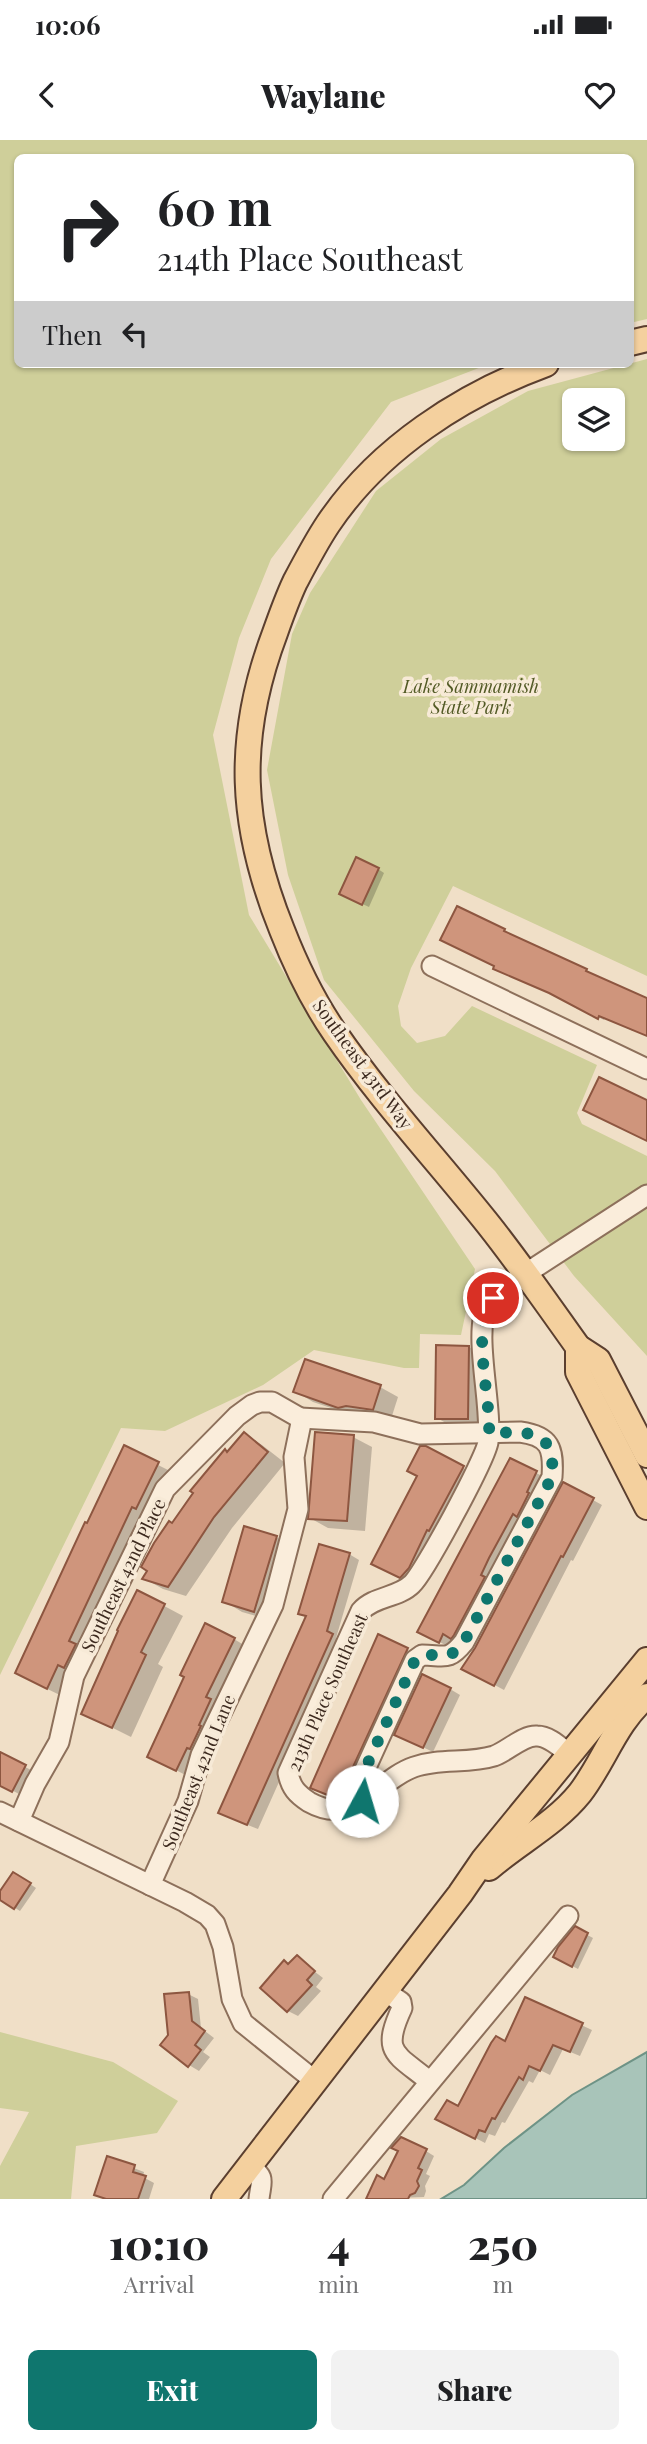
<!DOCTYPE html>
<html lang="en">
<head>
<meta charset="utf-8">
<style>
	body { margin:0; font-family:"Playfair Display",serif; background:#f2f2f2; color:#202124; height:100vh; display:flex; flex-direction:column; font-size:26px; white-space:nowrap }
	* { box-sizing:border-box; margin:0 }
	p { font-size:23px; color:#757577 }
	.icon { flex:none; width:38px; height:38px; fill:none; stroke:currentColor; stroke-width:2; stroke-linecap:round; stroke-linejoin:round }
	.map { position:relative; height:2059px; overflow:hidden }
	.drawer { display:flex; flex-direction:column; background:#fff; flex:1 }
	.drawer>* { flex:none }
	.banner { position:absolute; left:14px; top:14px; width:620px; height:214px; border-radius:10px; box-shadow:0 2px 5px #0004; background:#fff; color:#202124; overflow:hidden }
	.controls { position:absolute; left:562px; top:248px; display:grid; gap:14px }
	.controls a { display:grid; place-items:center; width:63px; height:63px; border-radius:10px; background:#fff; box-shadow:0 2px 5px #0004; font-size:35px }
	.pin { position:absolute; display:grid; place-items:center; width:60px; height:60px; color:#fff; margin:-30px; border:4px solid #fff; border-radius:50%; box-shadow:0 2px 7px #0007 }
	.me { position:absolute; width:77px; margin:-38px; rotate:6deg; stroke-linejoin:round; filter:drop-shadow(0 0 5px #0008) }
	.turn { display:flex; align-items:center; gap:24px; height:147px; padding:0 28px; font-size:32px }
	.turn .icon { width:91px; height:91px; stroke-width:2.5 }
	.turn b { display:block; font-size:49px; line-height:60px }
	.then { display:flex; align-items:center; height:66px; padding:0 28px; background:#0003; gap:14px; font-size:26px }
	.eta { display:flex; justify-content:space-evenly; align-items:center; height:119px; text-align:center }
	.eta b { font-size:42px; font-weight:800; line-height:49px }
	.action { display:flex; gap:14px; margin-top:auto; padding:14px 28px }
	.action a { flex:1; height:80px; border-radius:10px; background:#0f766e; color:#fff; font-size:28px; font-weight:800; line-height:80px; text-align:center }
	.action a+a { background:#f2f2f2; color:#202124 }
	.status { display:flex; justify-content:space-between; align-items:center; height:49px; padding:0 35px; background:#fff; direction:ltr }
	.status svg { height:19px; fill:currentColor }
	header { display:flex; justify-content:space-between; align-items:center; height:91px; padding:0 28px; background:#fff; font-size:32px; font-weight:800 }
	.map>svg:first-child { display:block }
	.green { fill:#cfcf9a; fill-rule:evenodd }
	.water { fill:#a8c4b9; stroke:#6e9386; stroke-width:2 }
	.shadow { fill:#0003 }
	.building { fill:#cf957c; stroke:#8d5640; stroke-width:2 }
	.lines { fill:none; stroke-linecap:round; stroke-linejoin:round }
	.minor-casing { stroke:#8d705b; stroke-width:23 }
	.major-casing { stroke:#5b3f2f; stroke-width:28 }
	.minor { stroke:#faeddb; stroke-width:19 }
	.major { stroke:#f4d09e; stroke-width:24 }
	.route { stroke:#0f766e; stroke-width:12; stroke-dasharray:0 21.6 }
	.labels { text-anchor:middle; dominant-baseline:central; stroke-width:7; stroke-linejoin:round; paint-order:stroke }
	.park-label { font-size:18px; font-style:italic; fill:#525a25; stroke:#f7ead7 }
	.street-label { font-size:18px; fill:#3d2a1f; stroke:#f7ead7 }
</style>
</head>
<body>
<div class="status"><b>10:06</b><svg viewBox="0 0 49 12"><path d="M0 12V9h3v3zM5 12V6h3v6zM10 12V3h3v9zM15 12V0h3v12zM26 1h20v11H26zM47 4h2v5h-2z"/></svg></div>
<header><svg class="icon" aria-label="back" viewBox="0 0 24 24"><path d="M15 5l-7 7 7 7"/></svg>Waylane<svg class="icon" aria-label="heart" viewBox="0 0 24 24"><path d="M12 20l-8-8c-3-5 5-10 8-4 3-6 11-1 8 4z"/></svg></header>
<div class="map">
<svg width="647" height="2059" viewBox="0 0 647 2059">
	<rect width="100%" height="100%" fill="#f0dfc7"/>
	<!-- green -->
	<g class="green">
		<path d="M0,0H647V179L630,183V18H18V224H489L391,262L271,419L239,498L213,595L249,775L361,960L475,1129L461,1195L420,1194L419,1228H404L314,1210L263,1245L165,1291L121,1288L0,1535Z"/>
		<path d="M647,219V836L453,746L411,828L398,866L401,886L417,903L445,896L472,866L597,925L577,973L582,984L647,1016V1216L574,1136L495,1031L414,951L324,840L288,735L267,630L292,494L310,453L376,351L441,299L528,251ZM574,261H612V299H574Z"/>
		<path d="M0,1892L113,1922L178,1961L157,1993L76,2006L71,2059H0V2026L29,1972L0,1968Z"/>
	</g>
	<!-- water -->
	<path class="water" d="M647,1912V2059H441L464,2045L504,2008L572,1955Z"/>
	<!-- shadow -->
	<g class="shadow">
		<path d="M378,729L384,733L369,767L347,757Z"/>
		<path d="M504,791L592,834L647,858V895L634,889L633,891L605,878L604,880L557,856L501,831Z"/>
		<path d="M469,1207L479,1213L477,1284L446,1283L437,1278Z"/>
		<path d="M380,1247L398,1257L391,1279L358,1277L313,1262L295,1251Z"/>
		<path d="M244,1294L262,1305L285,1323L232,1388L186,1456L163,1449L145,1439L228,1313Z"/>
		<path d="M353,1297L372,1307L365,1391L328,1388L310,1378Z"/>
		<path d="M124,1308L176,1334L66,1558L35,1543Z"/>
		<path d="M426,1308L472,1333L411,1442L383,1429L419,1335Z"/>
		<path d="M511,1320L546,1338L461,1503L453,1498L449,1507L419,1491Z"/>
		<path d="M593,1360L602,1365L573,1421L571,1420L504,1550L463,1528Z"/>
		<path d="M276,1397L294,1408L273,1481L242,1472L224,1461Z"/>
		<path d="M349,1414L359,1420L336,1498L342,1501L258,1689L230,1678L308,1477L301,1473Z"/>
		<path d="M138,1452L183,1476L158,1524L163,1527L131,1597L83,1573Z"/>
		<path d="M379,1497L417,1515L353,1657L346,1654L342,1661L322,1653Z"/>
		<path d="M234,1499L252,1510L195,1640L149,1616L186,1537Z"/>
		<path d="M450,1549L460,1555L433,1612L406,1599Z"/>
		<path d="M0,1614L31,1630L19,1654L0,1644Z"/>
		<path d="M20,1737L36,1748L20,1771L0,1758V1754Z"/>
		<path d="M576,1789L593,1798L578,1829L555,1817Z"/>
		<path d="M297,1818L323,1838L316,1847L321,1851L298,1876L288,1871L262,1848Z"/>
		<path d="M188,1854L198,1859L201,1888L214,1898L203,1912L210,1917L199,1931L189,1925L170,1895Z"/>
		<path d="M525,1859L592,1890L580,1916L563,1909L550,1935L540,1930L533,1943L529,1941L505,1983L502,1982L495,1996L489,1994L485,2003L447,1983L505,1903Z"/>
		<path d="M426,2011L434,2016L426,2034L430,2036L425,2046L426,2051L424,2057L368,2059L385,2041Z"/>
		<path d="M108,2018L144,2032L143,2037L154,2043L149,2059H104L96,2054Z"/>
	</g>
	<!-- building -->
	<g class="building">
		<path d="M356,717L379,728L362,765L339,754Z"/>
		<path d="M457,766L505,789L504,791L587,829L586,831L647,858V896L599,876L598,879L549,853L493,829L494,826L440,800Z"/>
		<path d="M599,937L647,960V1001L583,970Z"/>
		<path d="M436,1205L469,1206L468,1279H435Z"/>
		<path d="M305,1219L381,1245L373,1270L346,1266L338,1268L293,1252Z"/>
		<path d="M244,1292L268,1312L214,1377L168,1447L142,1439L147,1431L141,1427L154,1403L169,1381L172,1383L193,1353L190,1351L225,1309L227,1312Z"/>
		<path d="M315,1292L354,1295L347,1381L308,1379Z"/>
		<path d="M124,1305L159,1322L136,1369L132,1367L69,1501L76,1504L64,1528L58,1525L47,1549L15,1533L85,1382L87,1383Z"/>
		<path d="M420,1306H426L464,1326L429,1391L427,1390L409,1428L400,1438L371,1424L417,1336L407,1331Z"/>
		<path d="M510,1318L537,1331L527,1352L529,1353L517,1377L513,1374L489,1418L481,1435L485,1437L454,1495L451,1499L443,1494L439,1503L417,1492Z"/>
		<path d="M563,1342L594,1358L563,1417L561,1416L494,1546L461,1529L475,1508Z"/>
		<path d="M244,1386L277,1396L254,1472L222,1462Z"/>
		<path d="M319,1404L350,1413L327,1491L333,1494L247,1685L218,1673L306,1476L298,1474Z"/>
		<path d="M137,1450L165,1464L141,1512L146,1515L112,1588L81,1574L118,1491L117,1490Z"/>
		<path d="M205,1483L235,1498L206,1557L211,1559L199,1585L201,1586L190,1609L187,1608L176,1631L147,1617L184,1537L180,1535Z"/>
		<path d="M378,1494L408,1508L346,1642L344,1653L336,1650L333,1657L330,1656L310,1648Z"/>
		<path d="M422,1534L451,1548L423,1608L394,1595Z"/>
		<path d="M0,1612L26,1625L12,1652L0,1646Z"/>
		<path d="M13,1732L31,1743L14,1769L0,1760V1751Z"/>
		<path d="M575,1786L588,1793L572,1827L553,1817L558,1807Z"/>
		<path d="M297,1815L315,1831L307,1840L312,1845L287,1872L260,1848L284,1820L288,1824Z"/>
		<path d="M189,1852L192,1881L205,1891L195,1905L201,1910L188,1927L160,1905L168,1895L164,1854Z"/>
		<path d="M525,1857L583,1883L570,1912L553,1905L540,1931L529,1926L523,1940L519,1937L495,1979L492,1978L485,1992L479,1990L475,1999L435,1979L447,1960L458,1966L491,1903L496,1896L505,1901Z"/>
		<path d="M401,1997L427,2009L418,2028L422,2030L417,2041L419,2046L415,2053L410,2055L408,2059H366L377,2035L384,2039L398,2011L391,2008Z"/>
		<path d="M107,2016L135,2025L133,2032L146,2036L138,2059H106L94,2055Z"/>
	</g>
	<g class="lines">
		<defs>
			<g id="minor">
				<path d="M432,826L647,929"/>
				<path d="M300,1278L374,1282L420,1294L520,1292C550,1296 554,1308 552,1337L464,1502C448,1522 444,1515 422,1515L415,1520L357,1647L362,1661"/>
				<path d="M569,1614C560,1607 549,1596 537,1596C523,1595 508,1611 494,1616C468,1624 440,1618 414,1627C378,1639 355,1688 309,1662C297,1654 291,1648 288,1633L361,1471C374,1456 398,1458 412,1444C424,1433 486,1318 488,1302C493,1266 472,1192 488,1163L525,1134L647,1055"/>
				<path d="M0,1672L185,1762L207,1775L215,1784L223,1807L232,1859L243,1883L315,1941"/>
				<path d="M19,1681L35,1644L59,1602L74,1536L165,1349L237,1276L252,1265L260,1262H272L300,1278"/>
				<path d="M150,1745L188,1661L201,1615L273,1465L298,1369L294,1317L301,1283L300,1278"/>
				<path d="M385,1851L401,1862L402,1868C381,1913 395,1913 429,1941"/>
				<path d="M250,2026C266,2038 261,2041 259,2059"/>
				<path d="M333,2059L568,1776"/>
			</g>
			<g id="major">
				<path d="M630,203L647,199"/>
				<path d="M546,224C462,255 379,308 328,384C316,402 305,423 295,442C287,459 281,476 275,493C235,599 240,686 282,790C296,826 313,861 335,893C381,960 437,1020 488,1084C519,1123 548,1165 578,1207L598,1220L647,1315"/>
				<path d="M578,1207V1232L647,1367"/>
				<path d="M489,1728C519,1702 555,1684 580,1653C604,1622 616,1581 647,1556"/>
				<path d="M224,2059L460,1754L484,1719L647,1520"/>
			</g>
		</defs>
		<!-- minor casing -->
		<use href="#minor" class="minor-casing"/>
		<!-- major casing -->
		<use href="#major" class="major-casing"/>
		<!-- minor -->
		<use href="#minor" class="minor"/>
		<!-- major -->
		<use href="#major" class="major"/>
	</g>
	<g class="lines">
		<!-- route -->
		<path class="route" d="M362,1661L357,1647L415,1520L422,1515C444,1514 448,1522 464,1502L552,1337C556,1287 527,1292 489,1293C491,1258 470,1185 493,1158"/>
	</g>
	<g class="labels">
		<!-- park labels -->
		<g class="park-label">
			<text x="471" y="546">Lake Sammamish<tspan x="471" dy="21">State Park</tspan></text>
		</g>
		<!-- street labels -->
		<g class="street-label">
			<text transform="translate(363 924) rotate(54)">Southeast 43rd Way</text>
			<text transform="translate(123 1435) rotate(-64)">Southeast 42nd Place</text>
			<text transform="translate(327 1552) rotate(-66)">213th Place Southeast</text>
			<text transform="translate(198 1632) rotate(-68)">Southeast 42nd Lane</text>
		</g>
	</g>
</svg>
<div class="controls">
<a><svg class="icon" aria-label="layers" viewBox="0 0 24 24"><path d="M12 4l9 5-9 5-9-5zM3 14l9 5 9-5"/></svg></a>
</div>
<div class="pin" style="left:493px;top:1158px;background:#d93025"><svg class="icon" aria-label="arrive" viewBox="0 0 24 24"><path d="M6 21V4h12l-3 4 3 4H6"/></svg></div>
<svg class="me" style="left:362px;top:1661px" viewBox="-20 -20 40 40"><circle r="19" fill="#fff"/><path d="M0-13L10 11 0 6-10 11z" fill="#0f766e"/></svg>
<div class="banner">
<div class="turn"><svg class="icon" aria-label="right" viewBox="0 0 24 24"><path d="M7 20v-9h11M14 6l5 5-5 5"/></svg><div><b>60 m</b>214th Place Southeast</div></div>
<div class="then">Then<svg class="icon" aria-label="left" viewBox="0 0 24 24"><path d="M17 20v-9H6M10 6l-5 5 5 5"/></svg></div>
</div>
</div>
<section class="drawer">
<div class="eta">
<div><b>10:10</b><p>Arrival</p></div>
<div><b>4</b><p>min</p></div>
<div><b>250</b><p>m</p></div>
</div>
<div class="action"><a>Exit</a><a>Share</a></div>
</section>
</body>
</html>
